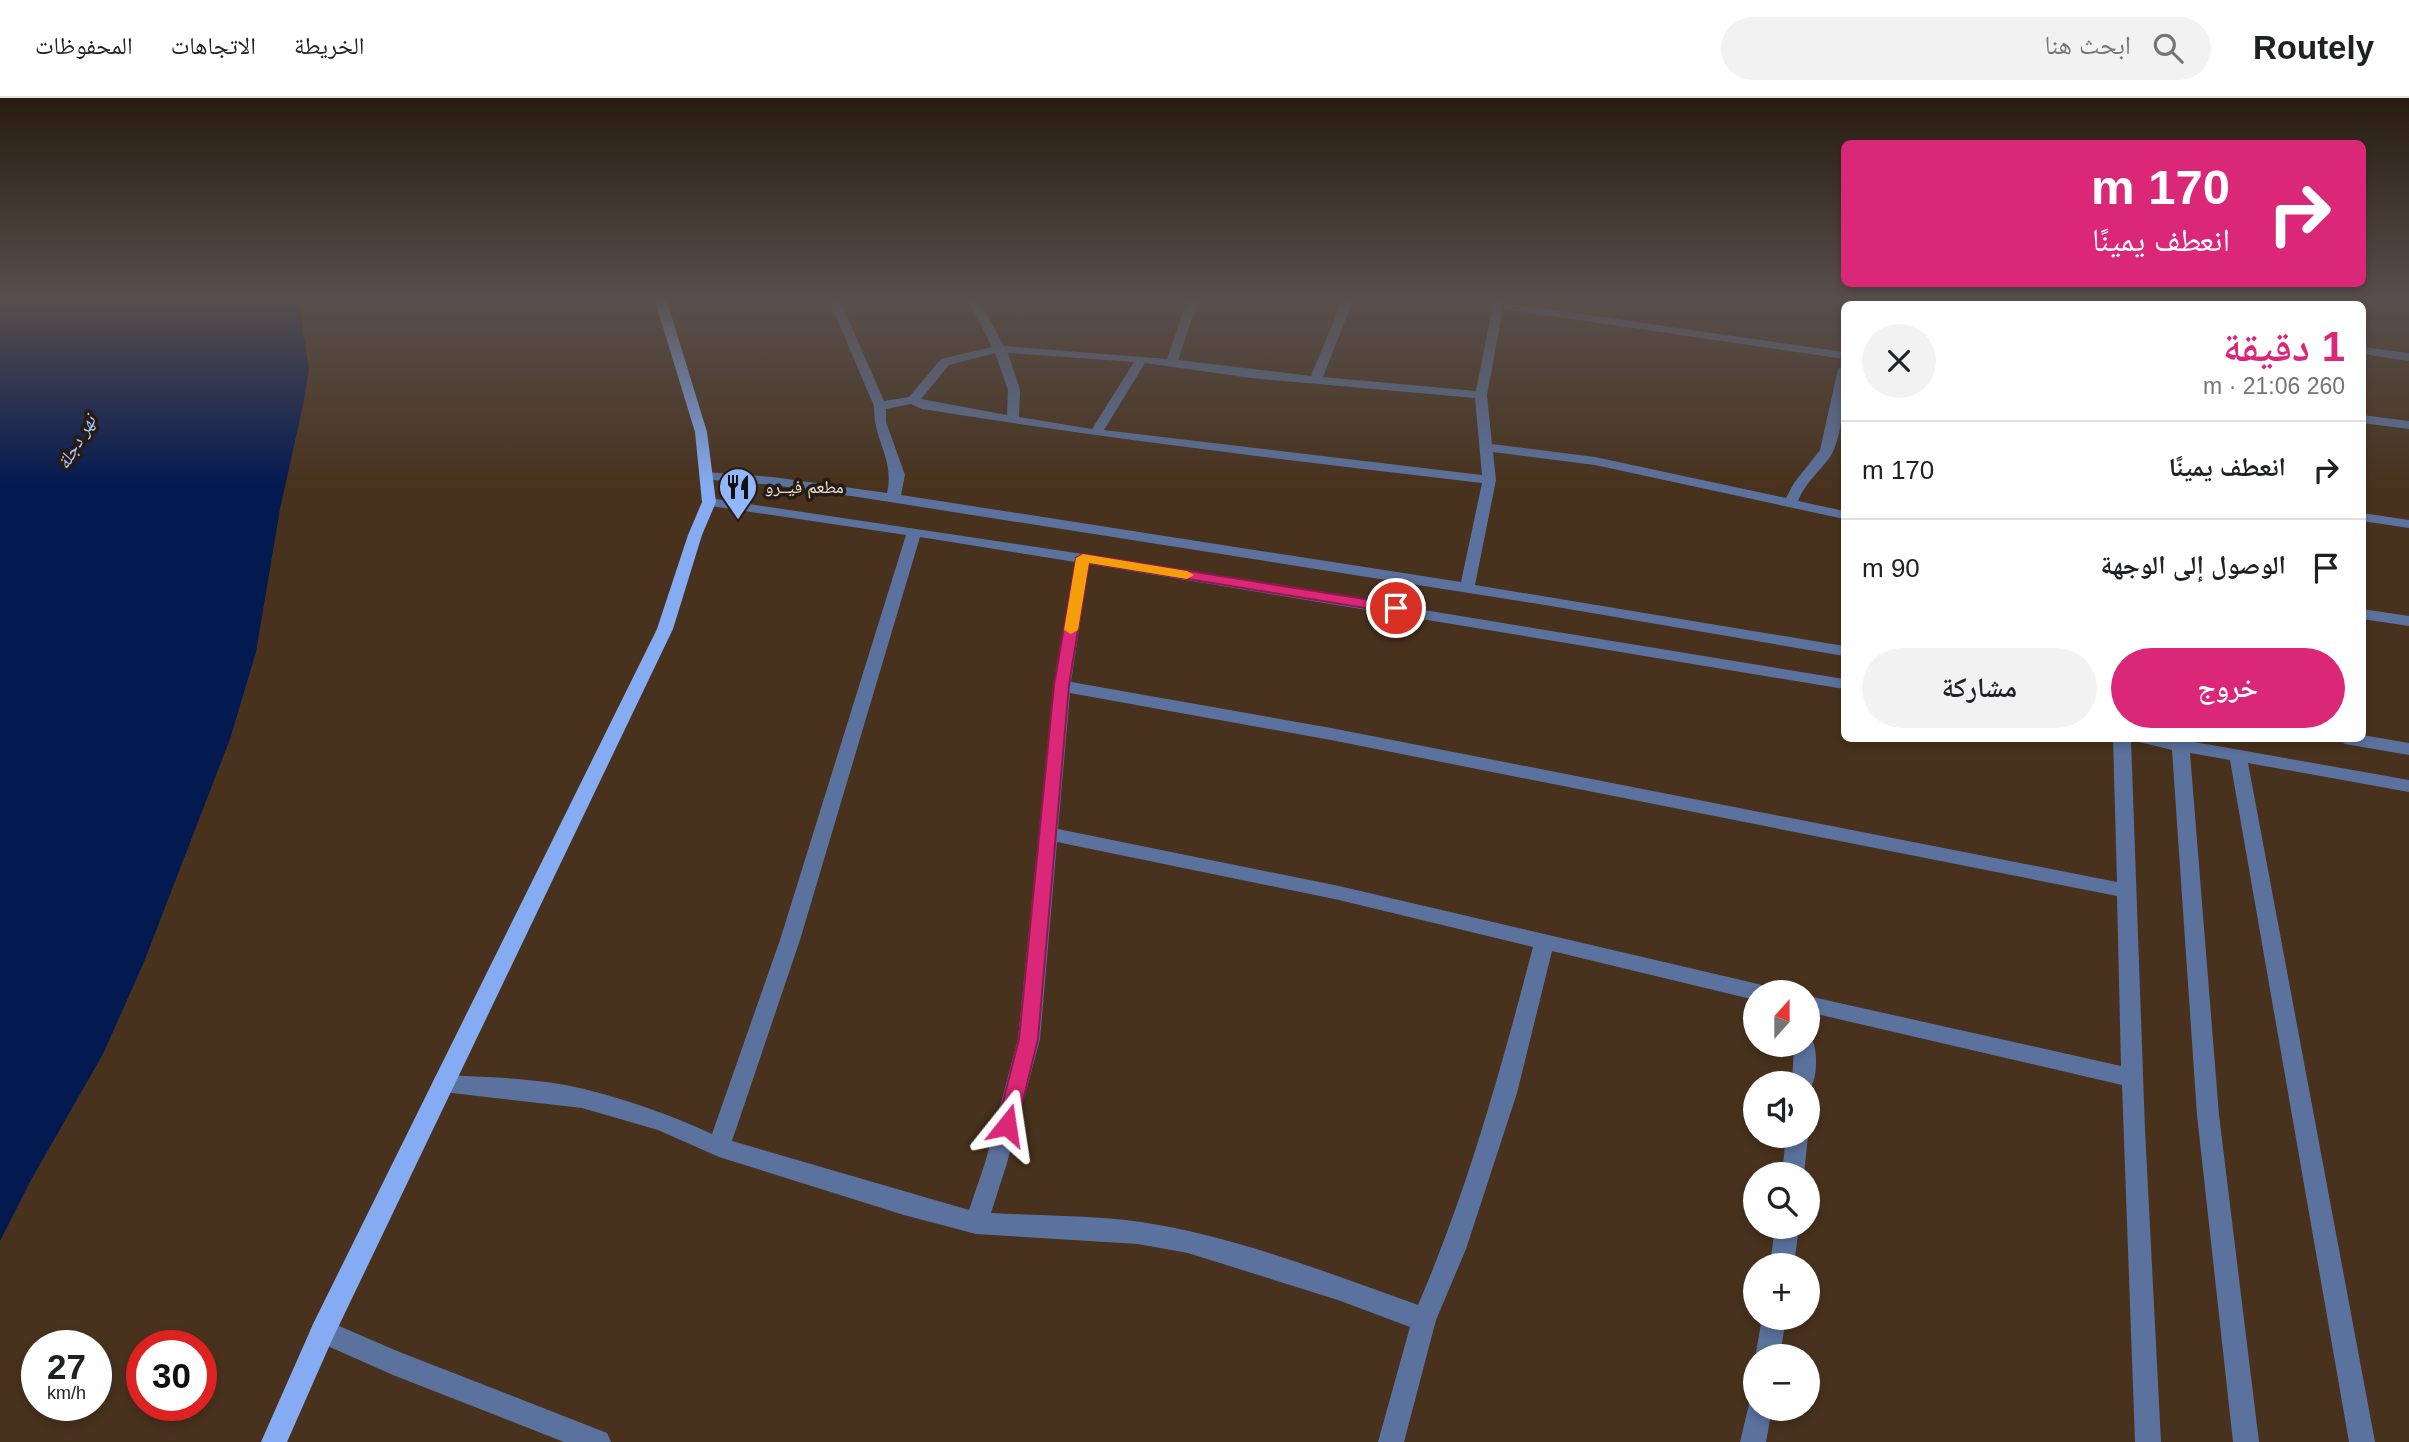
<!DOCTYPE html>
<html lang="ar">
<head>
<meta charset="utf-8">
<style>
	body { margin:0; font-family:Helvetica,"Noto Naskh Arabic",sans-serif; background:#f2f2f2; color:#202124; direction:rtl; height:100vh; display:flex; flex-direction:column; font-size:26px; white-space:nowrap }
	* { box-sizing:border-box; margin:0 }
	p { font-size:23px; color:#757577 }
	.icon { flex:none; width:38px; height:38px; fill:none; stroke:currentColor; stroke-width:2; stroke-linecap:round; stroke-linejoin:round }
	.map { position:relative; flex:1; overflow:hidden; direction:ltr }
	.drawer { position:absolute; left:1841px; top:203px; width:525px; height:441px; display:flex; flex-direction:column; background:#fff; border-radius:10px; box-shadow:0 4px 10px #0003; direction:rtl }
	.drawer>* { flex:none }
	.hud { position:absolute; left:1841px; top:42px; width:525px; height:147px; border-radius:10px; box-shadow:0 4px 10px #0003; direction:rtl; background:#db2777; color:#fff; overflow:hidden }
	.needle { width:46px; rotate:21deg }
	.controls { position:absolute; left:1743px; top:882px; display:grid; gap:14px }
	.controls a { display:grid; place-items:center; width:77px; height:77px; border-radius:50%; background:#fff; box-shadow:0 4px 10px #0003; font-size:35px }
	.speed { position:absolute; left:21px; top:1232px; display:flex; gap:14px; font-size:35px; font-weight:700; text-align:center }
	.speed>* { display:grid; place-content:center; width:91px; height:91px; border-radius:50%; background:#fff; box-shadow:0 4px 10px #0003; line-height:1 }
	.speed small { font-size:18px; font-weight:400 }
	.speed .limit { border:10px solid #d22; background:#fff; color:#111 }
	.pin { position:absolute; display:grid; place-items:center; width:60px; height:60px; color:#fff; margin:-30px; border:4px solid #fff; border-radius:50%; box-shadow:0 2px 7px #0007 }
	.me { position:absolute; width:77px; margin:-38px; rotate:15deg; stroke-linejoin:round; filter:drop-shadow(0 0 5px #0008) }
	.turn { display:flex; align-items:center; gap:24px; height:147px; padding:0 21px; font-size:32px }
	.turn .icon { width:91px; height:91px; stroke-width:2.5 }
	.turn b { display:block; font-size:49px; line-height:60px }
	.round { display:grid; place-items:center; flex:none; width:74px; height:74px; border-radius:37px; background:#f2f2f2 }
	.headline { display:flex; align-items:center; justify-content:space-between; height:119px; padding:0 21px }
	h1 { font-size:42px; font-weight:600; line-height:52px; color:#db2777 }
	.button { display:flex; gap:14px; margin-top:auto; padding:14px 21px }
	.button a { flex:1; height:80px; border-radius:42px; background:#db2777; color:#fff; font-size:28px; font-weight:600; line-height:80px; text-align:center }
	.button a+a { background:#f2f2f2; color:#202124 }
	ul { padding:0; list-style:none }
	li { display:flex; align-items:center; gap:21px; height:98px; padding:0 21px; border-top:2px solid #e0e0e0 }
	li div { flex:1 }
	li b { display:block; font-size:26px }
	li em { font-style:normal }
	header { display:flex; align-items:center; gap:42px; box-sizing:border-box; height:98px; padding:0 35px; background:#fff; border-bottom:2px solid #e0e0e0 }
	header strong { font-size:33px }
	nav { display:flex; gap:38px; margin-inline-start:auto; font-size:24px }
	.search { width:490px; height:63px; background:#f2f2f2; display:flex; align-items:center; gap:18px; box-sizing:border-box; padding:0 24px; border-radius:38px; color:#757577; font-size:26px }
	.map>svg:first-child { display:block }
	.water { fill:#031a51 }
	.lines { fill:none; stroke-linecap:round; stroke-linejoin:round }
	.minor { fill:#5b729e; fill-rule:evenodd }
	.major { fill:#85abf3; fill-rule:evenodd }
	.route { fill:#db2777; stroke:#8e194d; stroke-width:2 }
	.slow { fill:#f59e0b }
	.labels { text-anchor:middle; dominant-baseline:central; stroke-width:7; stroke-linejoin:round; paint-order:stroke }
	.far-poi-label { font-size:18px; fill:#ecded1; stroke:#271c13; text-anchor:start }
	.far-water-label { font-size:19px; font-style:italic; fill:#abc7fc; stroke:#271c13 }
</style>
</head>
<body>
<header>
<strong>Routely</strong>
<div class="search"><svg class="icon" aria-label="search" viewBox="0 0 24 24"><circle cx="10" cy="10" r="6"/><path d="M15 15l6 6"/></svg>ابحث هنا</div>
<nav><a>الخريطة</a><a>الاتجاهات</a><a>المحفوظات</a></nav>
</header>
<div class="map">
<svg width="2409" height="1344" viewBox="0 0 2409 1344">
	<rect width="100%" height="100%" fill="#48321d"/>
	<!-- water -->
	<path class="water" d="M0,200H298L309,271L303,307L280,411L256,554L230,641L144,864L103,956L31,1082L0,1143Z"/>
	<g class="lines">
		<!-- minor -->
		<g class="minor">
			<path d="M828,200H839L884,303L909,299L941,261L992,249L967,200H978L1004,248L1167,261L1188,200H1199L1178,262L1311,278L1343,200H1354L1323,279L1476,293L1494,200H1506L1505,205L1844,254V261L1503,211L1487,297L1492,346L1595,359L1786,400L1794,385L1820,352L1838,271L1844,267C1844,293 1844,337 1830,359C1819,374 1805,385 1798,403L1844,413V421L1595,367L1493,354L1496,382L1475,487L1844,548V558L1539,506L858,399L773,387L700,381V375L705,374L773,379L887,395C895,361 873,342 874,308ZM995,255L1008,292L1007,317L921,301L949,267ZM1008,255L1134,264L1092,331L1019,319L1020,292ZM1145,265L1251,280L1475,300L1482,377L1104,332ZM911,306L922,311C1107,341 1294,363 1482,385L1461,484L901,397L905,377L886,324V311Z"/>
			<path d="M1875,200H1907L1930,206H1903Z"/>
			<path d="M2046,200H2058L2059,206H2048Z"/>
			<path d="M2089,200H2101L2102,206H2091Z"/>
			<path d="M2234,200H2245L2248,206H2237Z"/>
			<path d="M2397,200H2409V204L2398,202Z"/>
			<path d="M2362,249L2409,255V263L2362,256Z"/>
			<path d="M2362,317L2409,323V331L2362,325Z"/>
			<path d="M709,400L1083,456L1844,581V591L1089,466L1071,584L1331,630L2117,784L2113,640H2189V643L2409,682V694L2248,665L2375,1344H2349L2230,662L2190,655L2219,1017L2259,1344H2233L2197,1017L2172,652L2131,642L2145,1032L2161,1344H2135L2122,987L1808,914V898L2121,968L2117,798L1331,642L1070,595L1058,731L1339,788L1758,886L1765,888L1768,894H1755V902L1552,853L1517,995L1466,1151L1436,1222L1404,1344H1378L1410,1229L1338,1202L1188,1155L1138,1146L976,1136L904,1117L719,1059L658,1032L582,1010L435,993L432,986L435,979L443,977C489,979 539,980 584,991C628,1002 671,1017 712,1036L780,842L906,437L704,407V401ZM920,439L1075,464L1054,587L1018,941L985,1065L969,1112L732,1043L800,842ZM1057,744L1339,802L1533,849C1501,971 1468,1091 1418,1207C1329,1175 1234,1138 1141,1124C1092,1117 1040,1118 991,1115L1007,1065L1040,941Z"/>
			<path d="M2362,415L2409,422V430L2362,423Z"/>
			<path d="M2362,511L2409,518V528L2362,521Z"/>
			<path d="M2362,637L2409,645V657L2345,646L2337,640H2362Z"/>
			<path d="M1808,939L1812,941C1818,953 1818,984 1808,993V985H1792L1794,947H1808Z"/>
			<path d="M1808,1037V1038L1804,1076H1782L1786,1038Z"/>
			<path d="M1775,1129H1799L1794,1167H1770Z"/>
			<path d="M1762,1220H1786L1780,1258L1755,1260Z"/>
			<path d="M323,1221L397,1253L607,1335L611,1344H564L393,1277L314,1242L310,1233L314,1224Z"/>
			<path d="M1755,1300V1311H1772L1766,1344H1740L1750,1302Z"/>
		</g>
		<!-- major -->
		<path class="major" d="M654,200H666L707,334L716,404L702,437L673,531L332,1242L287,1344H261L314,1224L657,531L688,437L702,404L695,334Z"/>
	</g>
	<!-- sky -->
	<linearGradient id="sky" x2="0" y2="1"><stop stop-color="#281c10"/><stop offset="0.52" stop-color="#584f4c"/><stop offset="1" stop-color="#584f4c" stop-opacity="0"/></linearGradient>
	<rect width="2409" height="388" fill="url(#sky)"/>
	<!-- route -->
	<path class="route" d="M1083,456L1396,506L1403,510L1396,515L1089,465L1069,587L1038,941L1017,1027L1014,1033L1007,1036L1000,1033L997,1027L1019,941L1054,587L1076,460Z"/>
	<!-- slow -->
	<path class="slow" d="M1083,456L1187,473L1194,477L1187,481L1089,465L1078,532L1071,536L1064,532L1076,460Z"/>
	<!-- icons -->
	<defs>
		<symbol id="restaurant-pin" viewBox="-11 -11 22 30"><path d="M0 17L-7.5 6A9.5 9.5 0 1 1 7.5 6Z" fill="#92b7fd" stroke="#271c13"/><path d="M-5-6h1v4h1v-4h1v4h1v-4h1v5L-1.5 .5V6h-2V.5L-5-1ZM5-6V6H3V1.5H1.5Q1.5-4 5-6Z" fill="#111"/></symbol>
	</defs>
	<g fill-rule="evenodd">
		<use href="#restaurant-pin" x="716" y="367" width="44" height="60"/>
	</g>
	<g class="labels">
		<!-- far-poi labels -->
		<g class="far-poi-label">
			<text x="765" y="389">مطعم فيــرو</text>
		</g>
		<!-- far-water labels -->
		<g class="far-water-label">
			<text transform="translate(76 344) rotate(-60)">نهر دجلة</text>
		</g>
	</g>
</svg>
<div class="controls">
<a><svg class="needle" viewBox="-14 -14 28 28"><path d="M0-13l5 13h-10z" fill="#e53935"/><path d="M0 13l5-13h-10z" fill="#757577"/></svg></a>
<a><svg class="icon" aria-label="sound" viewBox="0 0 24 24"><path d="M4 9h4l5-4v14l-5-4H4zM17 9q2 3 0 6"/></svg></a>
<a><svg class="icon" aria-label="search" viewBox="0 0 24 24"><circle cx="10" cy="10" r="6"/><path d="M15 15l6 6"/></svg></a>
<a>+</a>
<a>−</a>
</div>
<div class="speed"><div>27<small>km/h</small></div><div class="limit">30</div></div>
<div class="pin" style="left:1396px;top:510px;background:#d93025"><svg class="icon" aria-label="arrive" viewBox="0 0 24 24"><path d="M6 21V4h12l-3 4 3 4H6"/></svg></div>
<svg class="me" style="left:1007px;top:1027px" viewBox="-20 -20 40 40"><path d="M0-17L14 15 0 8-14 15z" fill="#db2777" stroke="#fff" stroke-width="4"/></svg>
<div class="hud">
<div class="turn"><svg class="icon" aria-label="right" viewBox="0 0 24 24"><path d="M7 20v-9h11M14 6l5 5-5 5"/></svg><div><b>170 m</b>انعطف يمينًا</div></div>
</div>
<section class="drawer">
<div class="headline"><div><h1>1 دقيقة</h1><p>260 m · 21:06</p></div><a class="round"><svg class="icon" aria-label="close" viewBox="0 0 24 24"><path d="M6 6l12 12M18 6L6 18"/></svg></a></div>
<ul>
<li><svg class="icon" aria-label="right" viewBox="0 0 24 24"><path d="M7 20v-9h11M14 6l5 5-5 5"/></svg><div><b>انعطف يمينًا</b></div><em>170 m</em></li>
<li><svg class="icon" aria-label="arrive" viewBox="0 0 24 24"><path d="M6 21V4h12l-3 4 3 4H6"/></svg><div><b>الوصول إلى الوجهة</b></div><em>90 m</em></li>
</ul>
<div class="button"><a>خروج</a><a>مشاركة</a></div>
</section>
</div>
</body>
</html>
